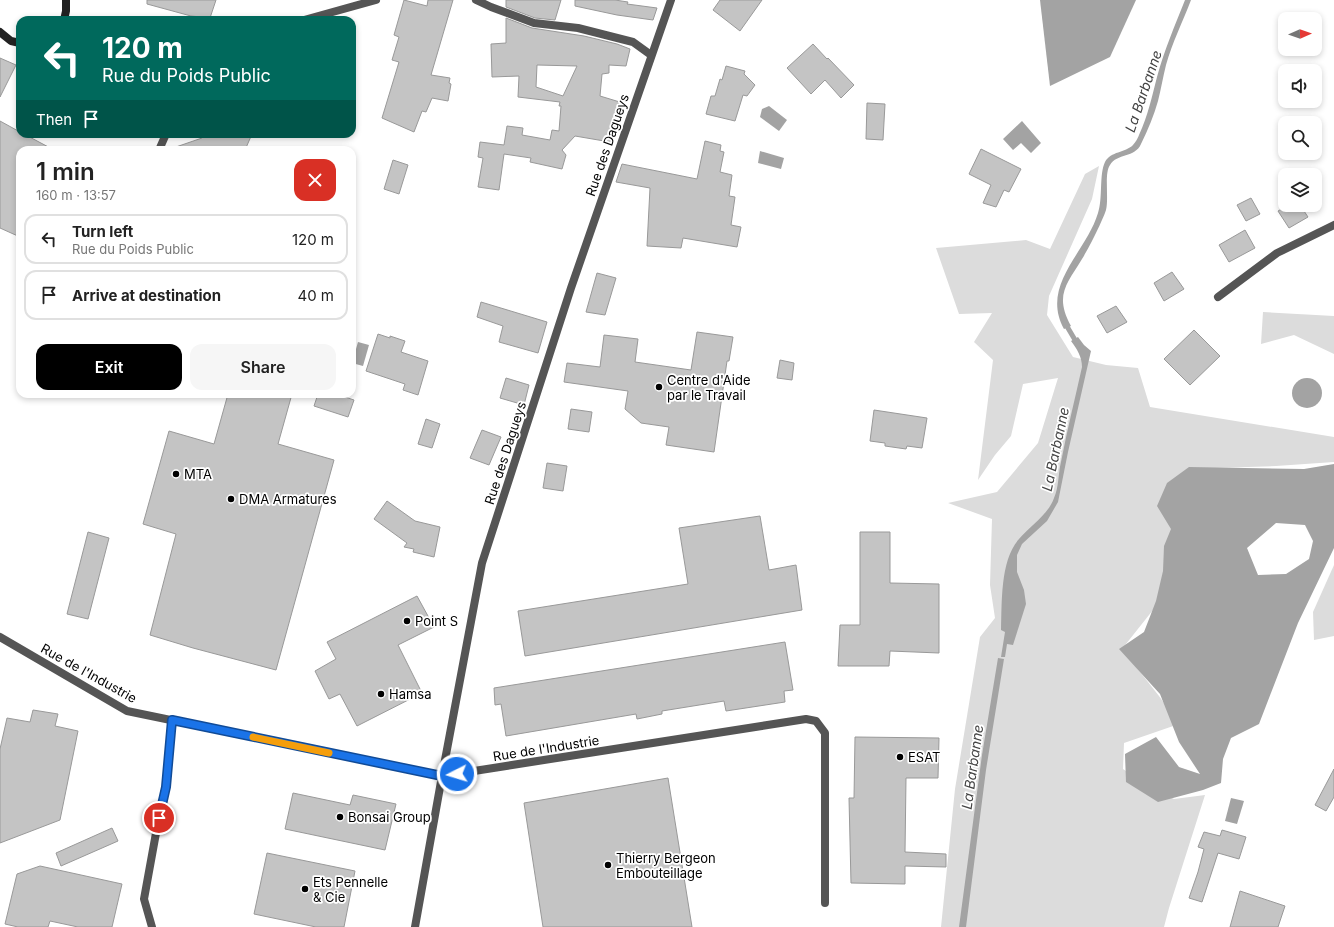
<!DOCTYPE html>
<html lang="en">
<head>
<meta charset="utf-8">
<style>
	body { margin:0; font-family:Inter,sans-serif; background:#f6f6f6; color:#222; height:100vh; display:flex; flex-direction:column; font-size:15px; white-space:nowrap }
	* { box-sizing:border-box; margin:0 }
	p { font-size:13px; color:#767676 }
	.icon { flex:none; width:22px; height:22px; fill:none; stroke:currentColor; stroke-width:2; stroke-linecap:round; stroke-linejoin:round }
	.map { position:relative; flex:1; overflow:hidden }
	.panel { position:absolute; left:16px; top:146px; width:340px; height:252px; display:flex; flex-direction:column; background:#fff; border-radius:12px; box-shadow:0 2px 6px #0003 }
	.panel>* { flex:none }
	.banner { position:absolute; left:16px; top:16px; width:340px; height:122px; border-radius:12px; box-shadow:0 2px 6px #0003; background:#00695c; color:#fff; overflow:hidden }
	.needle { width:26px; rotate:88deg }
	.controls { position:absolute; left:1278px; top:12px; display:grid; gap:8px }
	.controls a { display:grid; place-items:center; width:44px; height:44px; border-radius:8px; background:#fff; box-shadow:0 2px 6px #0003; font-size:20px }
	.pin { position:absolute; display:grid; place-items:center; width:34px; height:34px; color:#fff; margin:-17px; border:2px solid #fff; border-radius:50%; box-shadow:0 1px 4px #0007 }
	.me { position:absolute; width:44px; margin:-22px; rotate:265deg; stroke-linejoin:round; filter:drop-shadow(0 0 3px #0008) }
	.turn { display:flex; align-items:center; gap:14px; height:84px; padding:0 20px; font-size:18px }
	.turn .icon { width:52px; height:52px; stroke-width:2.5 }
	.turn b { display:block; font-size:28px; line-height:34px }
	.then { display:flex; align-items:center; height:38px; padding:0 20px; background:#0003; gap:8px; font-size:15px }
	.round { display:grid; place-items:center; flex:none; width:42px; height:42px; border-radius:12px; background:#f6f6f6 }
	.overview { display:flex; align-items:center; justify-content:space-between; height:68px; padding:0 20px }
	h1 { font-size:24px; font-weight:600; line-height:30px }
	.button { display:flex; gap:8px; margin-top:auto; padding:8px 20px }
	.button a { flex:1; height:46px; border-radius:12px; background:#000; color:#fff; font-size:16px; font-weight:600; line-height:46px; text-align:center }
	.button a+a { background:#f6f6f6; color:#222 }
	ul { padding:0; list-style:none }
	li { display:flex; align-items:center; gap:12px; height:50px; margin:0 8px 6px; padding:0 12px; border:2px solid #e0e0e0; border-radius:12px }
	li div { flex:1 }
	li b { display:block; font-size:15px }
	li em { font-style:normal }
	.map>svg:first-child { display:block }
	.green { fill:#dcdcdc }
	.water { fill:#a3a3a3; fill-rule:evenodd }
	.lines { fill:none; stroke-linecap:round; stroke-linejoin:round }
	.stream { stroke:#a3a3a3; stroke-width:5 }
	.building { fill:#c4c4c4; stroke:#999; fill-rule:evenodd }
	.minor { stroke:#555; stroke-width:8 }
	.secondary { stroke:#222; stroke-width:8 }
	.route-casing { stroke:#114b97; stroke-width:10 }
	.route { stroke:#1a73e8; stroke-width:7 }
	.slow { stroke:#f59e0b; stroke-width:7 }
	.poi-dot { fill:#000; stroke:#fff; stroke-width:1.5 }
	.labels { text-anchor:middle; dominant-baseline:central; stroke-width:3.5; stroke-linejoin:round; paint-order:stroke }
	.street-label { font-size:13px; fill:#000; stroke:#fff }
	.poi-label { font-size:13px; fill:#000; stroke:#fff; text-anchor:start }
	.water-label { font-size:14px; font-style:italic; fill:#444; stroke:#fff }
</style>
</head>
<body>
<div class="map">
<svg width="1334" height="927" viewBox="0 0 1334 927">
	<rect width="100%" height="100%" fill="#fff"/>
	<!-- green -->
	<g class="green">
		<path d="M1099,166L1092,199L1049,296L1047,315L1073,357L1106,365L1138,368L1150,407L1334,437V462L1276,466L1215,468L1176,581L1122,649L1159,696L1179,724L1124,743L1123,769L1151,788L1174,799L1205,795L1169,908L1164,927H941L955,789L980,637L995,618L990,585L992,519L948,503L997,492L1038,443L1058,378L1023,384L1011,436L995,455L978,480L993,360L974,342L992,313L959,314L936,248L1026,240L1050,249L1085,174Z"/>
		<path d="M1263,312L1334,316V354L1294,335L1261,344Z"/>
		<path d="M1334,565V636L1314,640L1313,612Z"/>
	</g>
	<!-- water -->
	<g class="water">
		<path d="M1040,0H1136L1110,57L1050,86Z"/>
		<path d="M1185,0H1191C1183,21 1172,43 1166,65C1163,77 1161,89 1158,101C1154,115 1148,130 1141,144C1135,158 1117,153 1110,165C1104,173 1109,198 1106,210C1102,222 1089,248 1082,259C1067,284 1054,295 1071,326L1064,329C1040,285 1086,253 1098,213C1103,198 1099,174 1105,162C1111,151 1125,153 1133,145C1135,143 1138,138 1139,135C1148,116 1152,96 1157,77C1164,51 1175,25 1185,0Z"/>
		<path d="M769,106L787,120L779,131L760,117L762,109Z"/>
		<path d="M1022,121L1041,143L1031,153L1021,143L1013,150L1003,139Z"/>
		<path d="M760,151L784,158L781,169L758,163Z"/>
		<path d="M1078,337L1084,345L1091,351L1068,452L1058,502L1047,521L1022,544L1017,555V572L1024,590L1026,604L1013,645L1007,644L1005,657H1001L1005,632L1001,630C1002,603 1000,560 1019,539C1030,526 1048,515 1054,498C1059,487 1058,474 1061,462C1067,430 1075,399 1082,367C1082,357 1077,349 1071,341Z"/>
		<path d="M358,342L369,345L363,366L352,363Z"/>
		<circle cx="1307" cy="393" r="15"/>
		<path d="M1334,464V548L1298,623L1259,724L1231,738L1223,759L1221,783L1203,790L1158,802L1126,782L1125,754L1156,737L1179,767L1200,774L1179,742L1160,694L1119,649L1144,632L1156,601L1163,571L1164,546L1171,529L1157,506L1167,483L1189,467L1304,469ZM1276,523L1305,525L1313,541L1309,559L1286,574L1258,575L1247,548Z"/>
		<path d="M998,658L1004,659L986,770L966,927H959L982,755Z"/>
		<path d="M1231,798L1244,801L1237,824L1225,821Z"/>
	</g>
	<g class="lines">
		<!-- stream -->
		<path class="stream" d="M1065,323L1078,345"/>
	</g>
	<!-- building -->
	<g class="building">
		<path d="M147,0H216L210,18L191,16L147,4Z"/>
		<path d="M404,0L427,6L428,0H453L431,75L450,78L449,83L451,84L448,101L432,98L426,112L422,111L414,132L382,118L399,62L392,60L399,37L394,35Z"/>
		<path d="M506,0H561L555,20L535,18L506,7Z"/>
		<path d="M575,0H615L628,2L627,4L657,8L653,20L617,15L575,6Z"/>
		<path d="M720,0H762L740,31L713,10Z"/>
		<path d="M506,18L532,28L584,36L617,44L630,49L626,66L609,65V73L602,74L600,96L623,103L610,142L575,136L562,150L566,155L562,169L530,162L531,158L504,154L499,190L478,187L483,158L478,157L480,142L504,145L507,126L523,128L522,135L550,140L552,130L559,131L561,106H559L560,102L518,97L519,76L492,77L491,44L506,43ZM537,65L577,66L563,96L536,87Z"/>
		<path d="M813,44L827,59L828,58L854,85L841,98L825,80L811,94L787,68Z"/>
		<path d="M0,58L16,65L0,97Z"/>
		<path d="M726,66L745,71L744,74L755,85L747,96L743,95L735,121L706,114L711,96H715L720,79L722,80Z"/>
		<path d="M867,103L885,104L883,140L866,139Z"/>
		<path d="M0,121L20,132V134H24L54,150H20V237L0,228Z"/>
		<path d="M204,134H252L245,150H174L173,148L202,138Z"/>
		<path d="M705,141L721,145L720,151L724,152L720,172L732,175L729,196L735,197L731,225L741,227L737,247L683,238L681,248L647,246L650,188L616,182L622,164L697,179Z"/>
		<path d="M981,149L1021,169L1009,192L1004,190L996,207L983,203L991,185L969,174Z"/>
		<path d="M393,160L408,165L399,194L384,189Z"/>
		<path d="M1251,198L1260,214L1246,221L1237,205Z"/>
		<path d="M1289,205H1300L1308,217L1289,228L1278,211Z"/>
		<path d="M1245,230L1255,248L1229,262L1219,245Z"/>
		<path d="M1172,272L1184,289L1164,301L1154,283Z"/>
		<path d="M597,273L616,278L605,315L586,312Z"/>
		<path d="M481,302L547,322L538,353L499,342L503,326L477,317Z"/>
		<path d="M1116,306L1127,322L1107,333L1097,316Z"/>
		<path d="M1194,330L1220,356L1190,385L1164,359Z"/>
		<path d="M697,332L733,337L729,361H727L714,452L666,445L669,427L641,423L625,409L628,391L564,382L567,363L600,367L604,335L638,339L635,362L691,370Z"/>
		<path d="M378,334L390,338V336L405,341L401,352L428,361L418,395L403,390L405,384L366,371Z"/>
		<path d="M780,360L794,363L792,380L777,378Z"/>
		<path d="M506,378L529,385L524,405L500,398Z"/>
		<path d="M228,394H292L278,444L334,460L276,670L193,648L150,635L176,534L143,524L169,431L214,444Z"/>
		<path d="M318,394H336L354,400L348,417L314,406Z"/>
		<path d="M571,409L592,412L589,432L568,429Z"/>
		<path d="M874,410L927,418L922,448L907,446L906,449L885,446V443L870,441Z"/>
		<path d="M426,419L440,424L432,448L418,444Z"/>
		<path d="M482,430L501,437L489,465L470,458Z"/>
		<path d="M547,463L567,466L563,491L543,488Z"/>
		<path d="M387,501L415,521L440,527L434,557L413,552L414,549L404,547L407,543L374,519Z"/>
		<path d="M760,516L769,570L796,565L802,610L525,656L518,611L688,584L679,528Z"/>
		<path d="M88,532L109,538L88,619L67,614Z"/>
		<path d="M860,532H890V583L939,584V653L890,651L889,666H838L840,625H860Z"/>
		<path d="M417,596L434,627L398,645L422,693L357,726L340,694L329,699L315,671L336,659L327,642Z"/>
		<path d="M785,642L793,690L784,691L785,702L726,711L724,701L662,711V714L637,719L636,714L506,736L501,704L495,705L494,688Z"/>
		<path d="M33,710L58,714L55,726L78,731L60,820L0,843V749L7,718L30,722Z"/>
		<path d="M855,737L939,738L938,778H906L905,852L946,854V867L905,866V884L851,883L849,798H854Z"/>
		<path d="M1334,769V797L1326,811L1315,805Z"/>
		<path d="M668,778L692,927H543L524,803Z"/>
		<path d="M293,793L350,805L353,795L396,804L385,850L285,829Z"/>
		<path d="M112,828L118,841L61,866L56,853Z"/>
		<path d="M1222,830L1246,837L1239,859L1218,853L1202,902L1189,898L1198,872L1204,849L1198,847L1204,832L1220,836Z"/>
		<path d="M267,853L355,871L344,927H316L254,914Z"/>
		<path d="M40,866L122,884L112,927H78L50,921L48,927H18L5,924L17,874Z"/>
		<path d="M1240,891L1285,906L1278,927H1230Z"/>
	</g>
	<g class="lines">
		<!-- minor -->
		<g class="minor">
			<path d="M476,0L491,7L534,23L578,28L633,42L651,55"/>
			<path d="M304,20L376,0"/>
			<path d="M159,150L166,134"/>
			<path d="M1218,297L1277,253L1334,225"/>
			<path d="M0,637L127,711L442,776L806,719L816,721L825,733V903"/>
			<path d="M152,927L144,899L156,833L166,787L172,720"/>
			<path d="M415,927L442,776L482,563L571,288L671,0"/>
		</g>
		<!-- secondary -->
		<g class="secondary">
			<path d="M64,20L66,11V0"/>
			<path d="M0,32L11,41L20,43"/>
		</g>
	</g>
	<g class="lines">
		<defs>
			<path id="route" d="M159,818L166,787L172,720L442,776L457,774"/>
		</defs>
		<!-- route casing -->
		<use href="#route" class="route-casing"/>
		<!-- route -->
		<use href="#route" class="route"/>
		<!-- slow -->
		<path class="slow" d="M253,737L329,753"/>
	</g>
	<!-- markers -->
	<g class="poi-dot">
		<circle cx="659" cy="387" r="4"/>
		<circle cx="176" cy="474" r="4"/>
		<circle cx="231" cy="499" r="4"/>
		<circle cx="407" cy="621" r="4"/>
		<circle cx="381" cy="694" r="4"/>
		<circle cx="900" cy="757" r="4"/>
		<circle cx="340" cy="817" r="4"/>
		<circle cx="608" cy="865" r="4"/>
		<circle cx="305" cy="889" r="4"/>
	</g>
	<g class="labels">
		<!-- street labels -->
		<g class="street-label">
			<text transform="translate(607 145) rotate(-71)">Rue des Dagueys</text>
			<text transform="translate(505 453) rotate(-72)">Rue des Dagueys</text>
			<text transform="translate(89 673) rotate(29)">Rue de l'Industrie</text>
			<text transform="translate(546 748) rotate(-9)">Rue de l'Industrie</text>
		</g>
		<!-- poi labels -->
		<g class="poi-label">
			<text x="667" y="380">Centre d'Aide<tspan x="667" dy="15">par le Travail</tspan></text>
			<text x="184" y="474">MTA</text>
			<text x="239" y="499">DMA Armatures</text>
			<text x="415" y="621">Point S</text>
			<text x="389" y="694">Hamsa</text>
			<text x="908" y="757">ESAT</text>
			<text x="348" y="817">Bonsai Group</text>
			<text x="616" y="858">Thierry Bergeon<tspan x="616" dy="15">Embouteillage</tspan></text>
			<text x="313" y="882">Ets Pennelle<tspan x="313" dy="15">&amp; Cie</tspan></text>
		</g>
		<!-- water labels -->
		<g class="water-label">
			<text transform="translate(1143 91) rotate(-71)">La Barbanne</text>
			<text transform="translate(1055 449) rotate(-78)">La Barbanne</text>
			<text transform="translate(972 767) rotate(-82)">La Barbanne</text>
		</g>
	</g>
</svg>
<div class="controls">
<a><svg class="needle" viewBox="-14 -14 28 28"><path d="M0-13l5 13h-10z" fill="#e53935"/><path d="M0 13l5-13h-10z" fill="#767676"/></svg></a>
<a><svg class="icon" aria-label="sound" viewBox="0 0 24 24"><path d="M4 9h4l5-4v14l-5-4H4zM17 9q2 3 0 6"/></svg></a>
<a><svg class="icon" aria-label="search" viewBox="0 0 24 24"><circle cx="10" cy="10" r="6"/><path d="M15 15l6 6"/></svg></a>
<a><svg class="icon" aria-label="layers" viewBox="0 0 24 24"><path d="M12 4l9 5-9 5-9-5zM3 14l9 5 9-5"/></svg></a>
</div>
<div class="pin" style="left:159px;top:818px;background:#d93025"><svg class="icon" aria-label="arrive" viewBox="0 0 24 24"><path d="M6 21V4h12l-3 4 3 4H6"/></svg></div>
<svg class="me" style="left:457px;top:774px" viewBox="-20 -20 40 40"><circle r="17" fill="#1a73e8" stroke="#fff" stroke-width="3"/><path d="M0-11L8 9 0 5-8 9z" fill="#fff"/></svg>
<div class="banner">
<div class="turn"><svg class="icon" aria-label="left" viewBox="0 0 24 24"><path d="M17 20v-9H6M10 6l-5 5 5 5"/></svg><div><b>120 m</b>Rue du Poids Public</div></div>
<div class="then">Then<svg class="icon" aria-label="arrive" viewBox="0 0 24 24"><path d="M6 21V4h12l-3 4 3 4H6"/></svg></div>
</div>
<section class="panel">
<div class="overview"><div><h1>1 min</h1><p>160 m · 13:57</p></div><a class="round" style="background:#d93025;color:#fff"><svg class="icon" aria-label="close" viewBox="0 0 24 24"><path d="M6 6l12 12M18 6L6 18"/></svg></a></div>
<ul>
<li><svg class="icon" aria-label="left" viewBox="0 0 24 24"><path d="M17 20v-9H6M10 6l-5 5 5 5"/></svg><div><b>Turn left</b><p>Rue du Poids Public</p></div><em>120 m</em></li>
<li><svg class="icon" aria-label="arrive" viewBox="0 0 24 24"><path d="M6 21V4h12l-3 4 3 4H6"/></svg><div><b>Arrive at destination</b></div><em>40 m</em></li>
</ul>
<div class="button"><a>Exit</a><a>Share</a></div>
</section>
</div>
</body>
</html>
